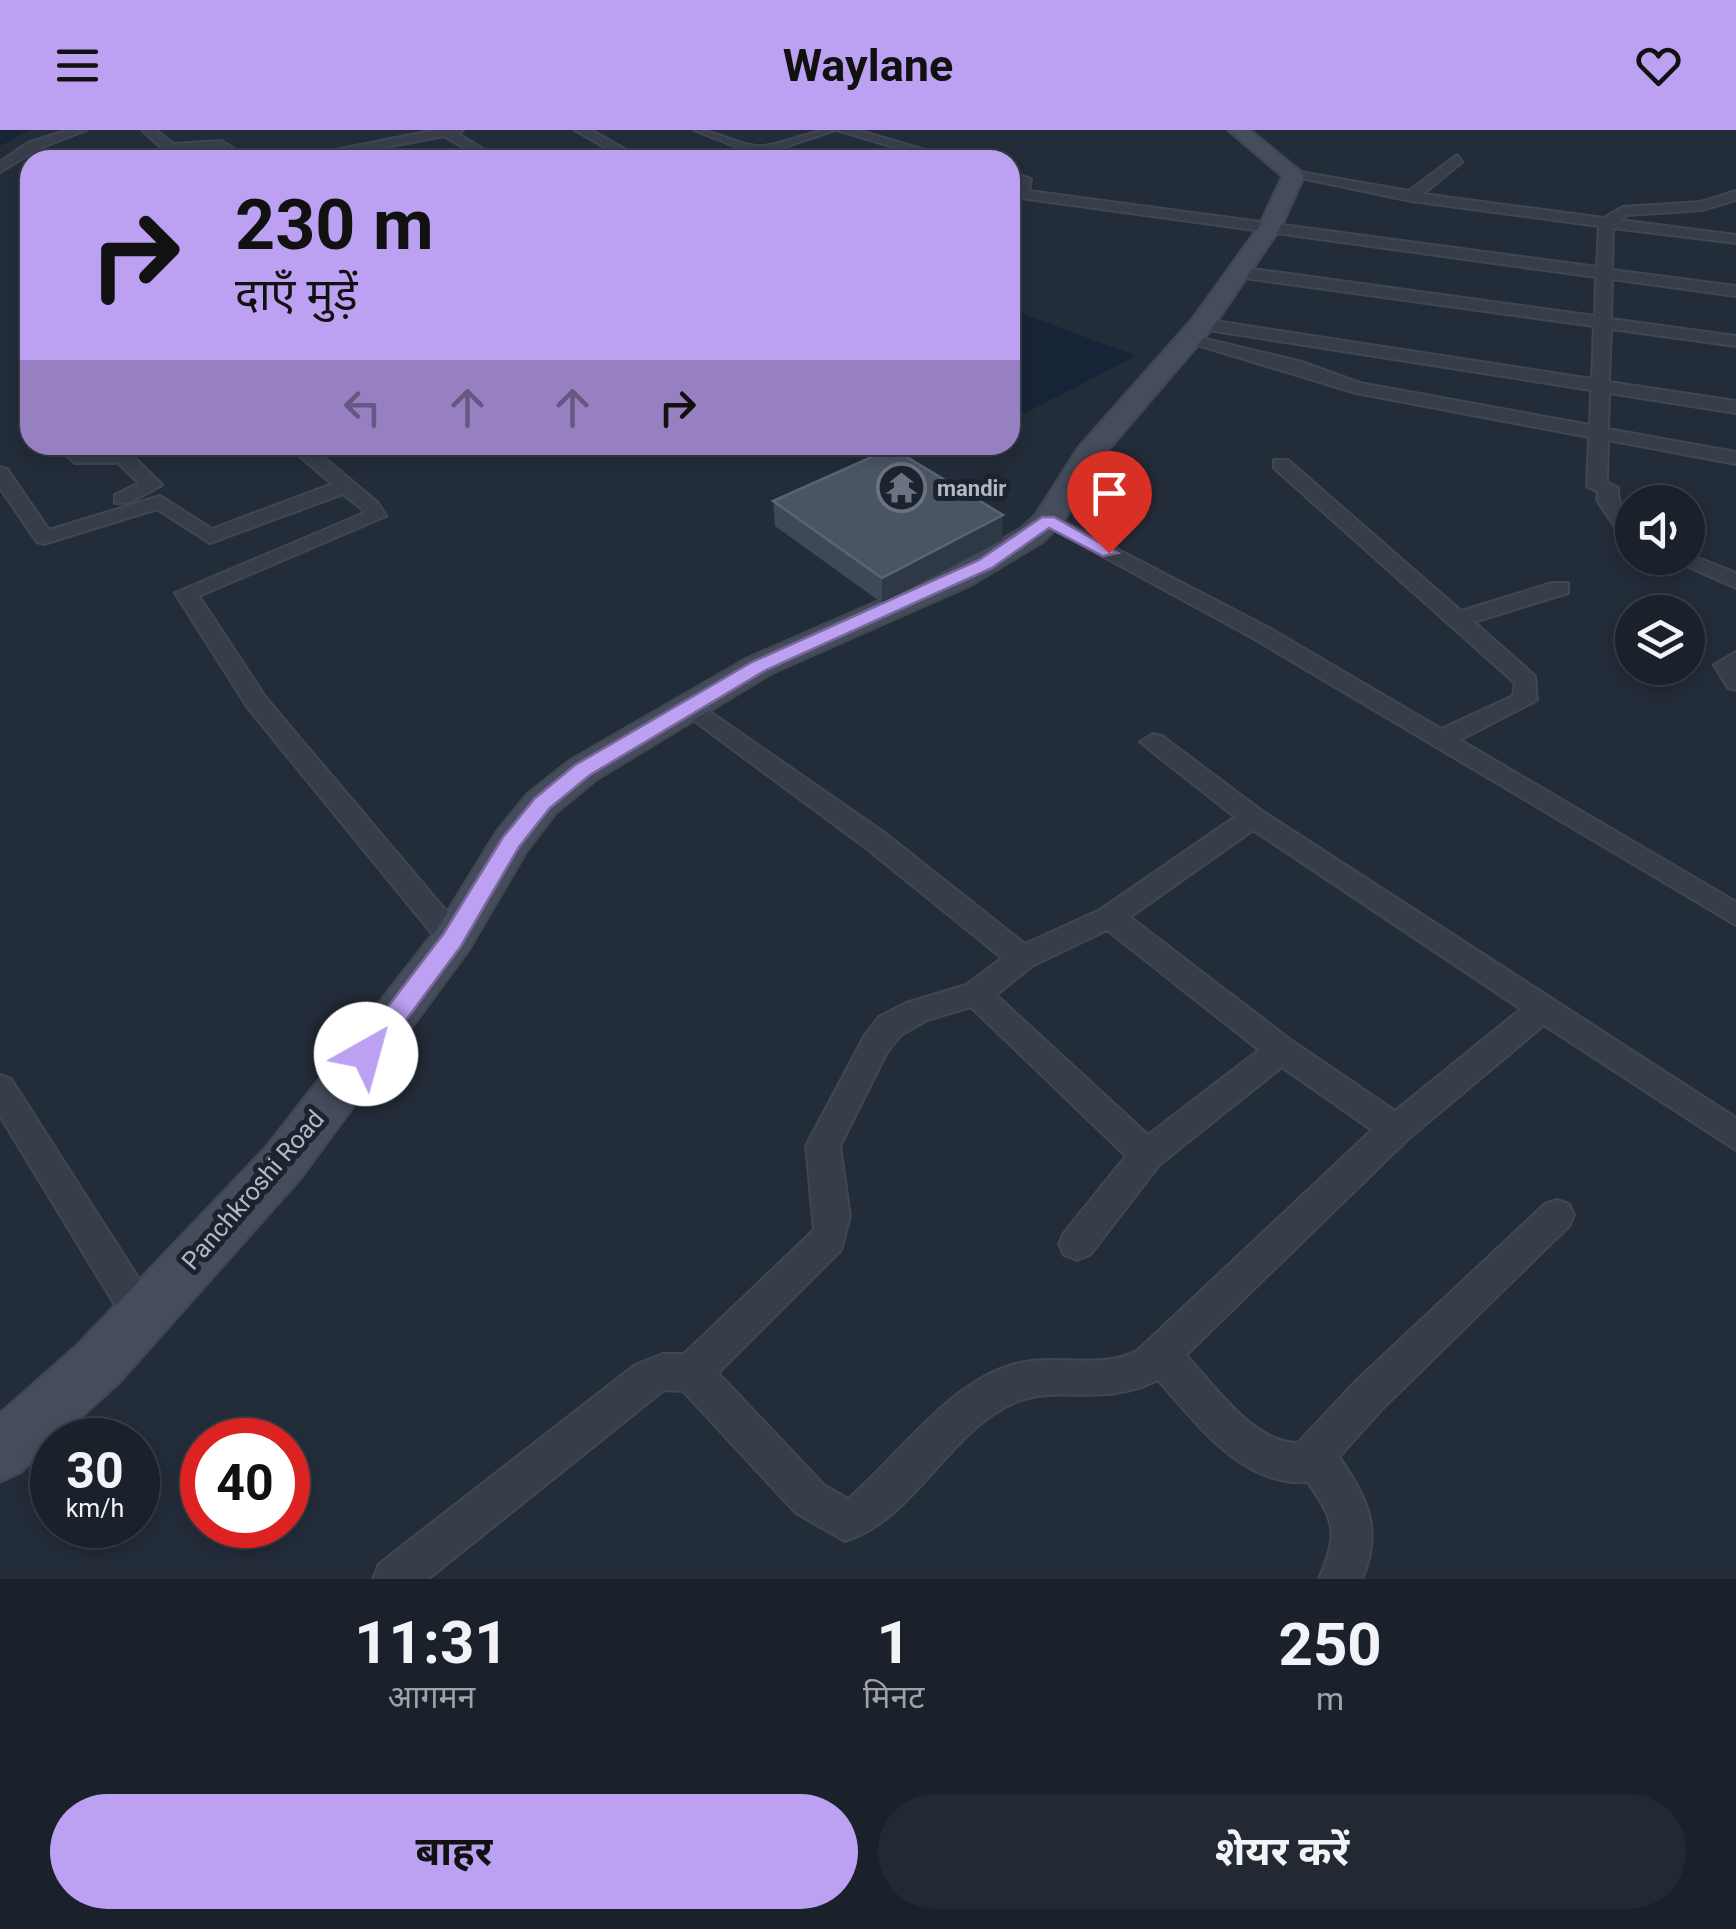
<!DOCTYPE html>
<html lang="hi">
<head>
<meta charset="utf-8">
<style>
	body { margin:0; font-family:Roboto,"Noto Sans Devanagari",sans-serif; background:#232933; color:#f1f3f6; height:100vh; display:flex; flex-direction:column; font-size:38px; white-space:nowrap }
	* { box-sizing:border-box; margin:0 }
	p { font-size:32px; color:#9fa3a9 }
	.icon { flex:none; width:55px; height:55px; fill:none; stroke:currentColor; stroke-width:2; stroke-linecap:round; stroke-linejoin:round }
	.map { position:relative; height:1449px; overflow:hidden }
	.side { display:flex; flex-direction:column; background:#1a212b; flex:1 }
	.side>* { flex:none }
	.guide { position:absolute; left:20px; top:20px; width:1000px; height:305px; border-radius:30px; box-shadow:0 5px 15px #0003,0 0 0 2px #383e47; background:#bca0f2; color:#111; overflow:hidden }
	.fabs { position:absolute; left:1615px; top:355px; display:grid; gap:20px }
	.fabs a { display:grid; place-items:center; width:90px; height:90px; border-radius:50%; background:#1a212b; box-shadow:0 5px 15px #0003,0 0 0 2px #383e47; font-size:50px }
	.speed { position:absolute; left:30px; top:1288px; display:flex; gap:20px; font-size:50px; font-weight:700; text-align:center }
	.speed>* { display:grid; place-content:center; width:130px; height:130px; border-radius:50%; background:#1a212b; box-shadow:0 5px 15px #0003,0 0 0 2px #383e47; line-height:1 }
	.speed small { font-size:25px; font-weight:400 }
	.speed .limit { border:15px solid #d22; background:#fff; color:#111 }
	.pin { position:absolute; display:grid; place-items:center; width:85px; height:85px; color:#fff; margin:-102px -42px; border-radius:50% 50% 50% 0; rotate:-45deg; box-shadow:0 0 10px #0007 }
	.pin .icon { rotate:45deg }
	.me { position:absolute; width:110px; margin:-55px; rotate:38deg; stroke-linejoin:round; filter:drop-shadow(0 0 8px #0008) }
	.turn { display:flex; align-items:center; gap:35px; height:210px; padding:0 50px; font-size:45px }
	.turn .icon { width:130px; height:130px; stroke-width:2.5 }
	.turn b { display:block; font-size:70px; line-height:85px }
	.lanes { display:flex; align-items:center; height:95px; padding:0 50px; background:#0003; justify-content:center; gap:50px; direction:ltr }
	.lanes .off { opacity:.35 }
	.eta { display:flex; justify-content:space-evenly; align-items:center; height:170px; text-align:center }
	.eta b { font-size:60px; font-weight:700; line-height:70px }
	.action { display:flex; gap:20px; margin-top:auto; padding:20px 50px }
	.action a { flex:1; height:115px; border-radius:60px; background:#bca0f2; color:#111; font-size:40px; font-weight:700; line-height:115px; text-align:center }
	.action a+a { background:#232933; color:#f1f3f6 }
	header { display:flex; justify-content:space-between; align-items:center; height:130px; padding:0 50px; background:#bca0f2; color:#111; font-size:45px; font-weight:700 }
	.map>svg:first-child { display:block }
	.water { fill:#172336 }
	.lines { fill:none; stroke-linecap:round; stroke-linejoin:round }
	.river { fill:#172336; fill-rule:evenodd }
	.street-casing { stroke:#404753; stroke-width:4 }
	.secondary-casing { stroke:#404753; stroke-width:5 }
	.street { fill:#373e4a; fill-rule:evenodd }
	.secondary { fill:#454d5d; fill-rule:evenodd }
	.wall { fill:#3e4858 }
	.shaded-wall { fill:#2e3847 }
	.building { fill:#4a5564; stroke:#5a6473; stroke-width:2.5 }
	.route { fill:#bca0f2; stroke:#7a689d; stroke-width:2.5 }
	.labels { text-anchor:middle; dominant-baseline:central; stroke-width:10; stroke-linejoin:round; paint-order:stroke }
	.far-poi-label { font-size:22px; font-weight:bold; fill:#b2b9c6; stroke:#1c232f; text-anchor:start }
	.street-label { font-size:25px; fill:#b2b9c6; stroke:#1c232f }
</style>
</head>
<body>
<header><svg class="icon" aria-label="menu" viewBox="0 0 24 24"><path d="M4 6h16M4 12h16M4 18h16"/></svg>Waylane<svg class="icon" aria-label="heart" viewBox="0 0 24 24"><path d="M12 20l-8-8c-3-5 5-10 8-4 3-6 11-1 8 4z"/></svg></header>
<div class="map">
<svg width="1736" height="1449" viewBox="0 0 1736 1449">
	<rect width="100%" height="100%" fill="#232c39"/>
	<!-- water -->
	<path class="water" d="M1010,179L1136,226L1025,283L1010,277Z"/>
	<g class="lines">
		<!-- river -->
		<path class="river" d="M0,0H29L0,16Z"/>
		<defs>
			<g id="street">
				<path d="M68,0H86L38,19L0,42V32L28,13Z"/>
				<path d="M142,0H156L173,14L221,11L252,30H236L218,19L165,21Z"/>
				<path d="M436,0H463L458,4L501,30H485L444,6L366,21L375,30H362L353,23L285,30Z"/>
				<path d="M575,0H591L640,28L627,30Z"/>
				<path d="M694,0C717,0 743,18 764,16C789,13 809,0 835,0L746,30H725L747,21Z"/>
				<path d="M837,0H857L959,30H937Z"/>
				<path d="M1457,25L1462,32L1423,64L1604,88L1623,77L1701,72L1736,61V70L1702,80L1627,85L1620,90L1736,105V113L1613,98L1612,140L1736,156V166L1612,149L1611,189L1736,206V216L1611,199L1609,252L1736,271V283L1609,263L1608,299L1736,322V334L1608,310L1607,352L1618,358C1617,378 1632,390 1632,414L1625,412L1597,370L1598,362L1587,356L1589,307L1356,263L1181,210L1189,205L1302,232L1360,253L1590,295L1591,260L1202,199L1194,194L1202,189L1592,249L1594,196L1238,147L1230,142L1238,137L1595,186L1596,147L1021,68L1014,64L1018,54L1010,51V42L1031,49L1029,61L1597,137L1599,96L1411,71L1287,45L1294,41L1409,61Z"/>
				<path d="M56,315H77L87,323H130L162,355L129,373H115V365L139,353L118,333H75Z"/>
				<path d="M287,315H309L378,373L386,386L199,466L266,568L463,801L468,809L463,817H443L248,578L175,463L364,383L363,380L343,364L210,413L157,379L44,414L37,412L0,358V337L7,339L49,400L160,366L212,399L332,354Z"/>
				<path d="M1274,330H1288L1461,481L1552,453H1568V463L1474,492L1535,546L1537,570L1460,610L1736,772V795L1253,508L1038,391L1048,385L1055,387L1269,498L1441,599L1513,566L1515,553L1274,338Z"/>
				<path d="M1688,424L1736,443V458L1668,428H1688Z"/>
				<path d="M1736,522V560L1728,558L1714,535Z"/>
				<path d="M690,568L886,704L1025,814L1100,780L1235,687L1140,612L1153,604L1162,606L1262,681L1736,988V1020L1544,895L1408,1009L1186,1225C1214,1255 1253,1313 1298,1313L1355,1252L1545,1074L1557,1070L1569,1074L1574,1085L1569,1096L1383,1278L1339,1327C1368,1368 1383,1401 1362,1449H1319C1338,1403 1336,1393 1308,1352C1243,1357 1197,1294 1158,1250C1103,1278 1058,1254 1016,1272C947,1301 917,1388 845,1411L796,1383L683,1261L664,1260L428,1449H373L379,1434L635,1235L663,1224H684L814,1100L806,1016L865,905L879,887L906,873L966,855L1002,828L866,718L681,581L678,576ZM1253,700L1521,879L1395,981L1292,911L1130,787ZM1107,800L1259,920L1148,1005L996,865L1032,836ZM971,877L1126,1026L1064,1103L1059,1114L1064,1125L1077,1130L1090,1125L1159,1035L1282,937L1372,1000L1137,1221C1099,1240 1055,1223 1015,1234C947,1253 900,1325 848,1369L824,1355L718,1243L841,1120L850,1086L840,1016L887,922L901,905L927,890Z"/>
				<path d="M0,945L11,949L155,1174L160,1186L155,1198L142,1203L129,1198L0,986Z"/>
			</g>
			<path id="secondary" d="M1229,0H1249L1304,45L1281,96L1211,199L1100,329L1063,391L1043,411L970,455L771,543L596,649L556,682L526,721L468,820L300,1048L118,1253L20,1342L0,1351V1284L78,1215L266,1018L438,798L497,702L528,664L570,631L747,529L948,441L1021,399L1036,385L1078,319L1193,189L1260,96L1283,46Z"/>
		</defs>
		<!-- street casing -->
		<use href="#street" class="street-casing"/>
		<!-- secondary casing -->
		<use href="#secondary" class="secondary-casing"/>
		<!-- street -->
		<use href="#street" class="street"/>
		<!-- secondary -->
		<use href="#secondary" class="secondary"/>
	</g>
	<!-- wall -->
	<path class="wall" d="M773,371L1002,410L882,473L775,396Z"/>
	<!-- shaded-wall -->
	<path class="shaded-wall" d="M1003,385L1002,410L882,473V448Z"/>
	<!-- building -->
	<path class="building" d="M892,318L1003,385L882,448L773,371Z"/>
	<!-- route -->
	<path class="route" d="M1042,387H1054L1118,423L1103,426L1049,398L992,438L766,540L590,645L550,678L519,717L461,816L375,932H357L353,924L357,917L444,803L503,707L535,668L575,635L752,532L979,430Z"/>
	<!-- icons -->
	<defs>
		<symbol id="temple-ring" viewBox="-11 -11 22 22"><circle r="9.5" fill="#1c232f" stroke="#6b7280" stroke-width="1.5"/><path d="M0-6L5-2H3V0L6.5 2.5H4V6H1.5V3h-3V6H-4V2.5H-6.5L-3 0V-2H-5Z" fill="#6b7280"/></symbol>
	</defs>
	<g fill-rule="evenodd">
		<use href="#temple-ring" x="874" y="330" width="55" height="55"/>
	</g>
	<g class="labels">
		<!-- far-poi labels -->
		<g class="far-poi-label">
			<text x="937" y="358">mandir</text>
		</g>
		<!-- street labels -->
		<g class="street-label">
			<text transform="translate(253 1060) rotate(-49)">Panchkroshi Road</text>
		</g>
	</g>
</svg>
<div class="fabs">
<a><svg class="icon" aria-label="sound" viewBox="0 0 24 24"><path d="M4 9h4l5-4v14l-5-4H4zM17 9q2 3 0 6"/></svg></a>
<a><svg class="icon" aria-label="layers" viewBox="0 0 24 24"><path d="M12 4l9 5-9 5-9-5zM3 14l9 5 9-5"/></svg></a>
</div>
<div class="speed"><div>30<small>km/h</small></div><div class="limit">40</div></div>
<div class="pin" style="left:1109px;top:423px;background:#d93025"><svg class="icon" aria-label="arrive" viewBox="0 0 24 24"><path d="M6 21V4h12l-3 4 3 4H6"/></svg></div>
<svg class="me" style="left:366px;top:924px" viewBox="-20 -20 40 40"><circle r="19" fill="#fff"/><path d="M0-13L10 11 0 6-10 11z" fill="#bca0f2"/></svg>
<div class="guide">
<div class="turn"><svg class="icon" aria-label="right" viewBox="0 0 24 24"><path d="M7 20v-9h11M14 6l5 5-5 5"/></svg><div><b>230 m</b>दाएँ मुड़ें</div></div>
<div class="lanes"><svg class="icon off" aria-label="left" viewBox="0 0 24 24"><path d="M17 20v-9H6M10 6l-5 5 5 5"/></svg><svg class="icon off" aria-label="ahead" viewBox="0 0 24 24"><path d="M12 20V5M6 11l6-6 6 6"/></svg><svg class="icon off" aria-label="ahead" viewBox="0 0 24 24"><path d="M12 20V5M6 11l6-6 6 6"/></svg><svg class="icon" aria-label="right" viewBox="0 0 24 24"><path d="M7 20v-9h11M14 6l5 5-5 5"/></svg></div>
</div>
</div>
<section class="side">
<div class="eta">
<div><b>11:31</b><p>आगमन</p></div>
<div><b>1</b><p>मिनट</p></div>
<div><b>250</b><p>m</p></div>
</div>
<div class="action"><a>बाहर</a><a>शेयर करें</a></div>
</section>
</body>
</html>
